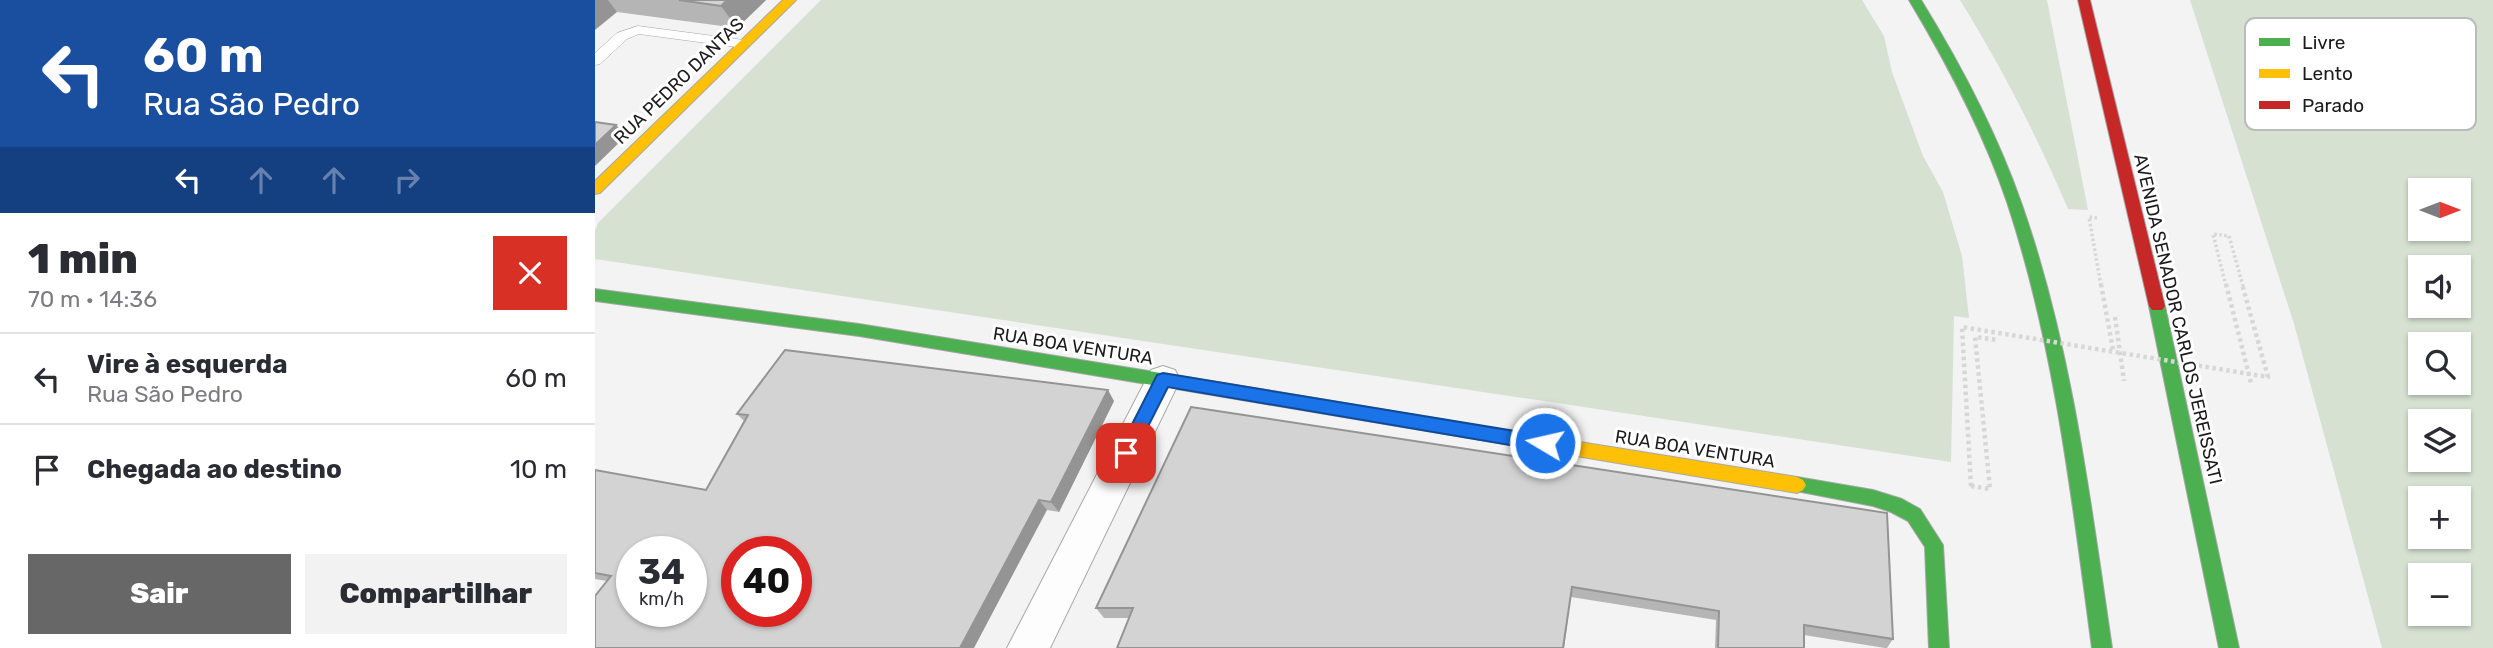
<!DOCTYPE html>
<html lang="pt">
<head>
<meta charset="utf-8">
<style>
	body { margin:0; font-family:Rubik,sans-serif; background:#f2f2f3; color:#2b2b33; height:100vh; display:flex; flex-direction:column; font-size:26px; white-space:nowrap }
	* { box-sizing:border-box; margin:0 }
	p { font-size:23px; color:#7c7c81 }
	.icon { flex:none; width:38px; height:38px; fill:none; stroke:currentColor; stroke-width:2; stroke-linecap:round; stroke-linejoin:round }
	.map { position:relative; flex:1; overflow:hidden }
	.details { display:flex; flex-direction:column; background:#fff; width:595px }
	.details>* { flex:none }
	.banner { background:#1a4fa0; color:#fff; overflow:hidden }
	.needle { width:46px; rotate:90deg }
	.buttons { position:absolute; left:1813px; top:178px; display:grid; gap:14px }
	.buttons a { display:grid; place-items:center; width:63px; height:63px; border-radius:0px; background:#fff; box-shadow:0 2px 5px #0004; font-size:35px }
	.speed { position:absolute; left:21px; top:536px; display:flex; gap:14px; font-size:35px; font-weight:700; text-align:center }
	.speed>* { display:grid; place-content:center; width:91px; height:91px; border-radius:50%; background:#fff; box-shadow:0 2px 5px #0004; line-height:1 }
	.speed small { font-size:18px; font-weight:400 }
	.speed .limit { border:10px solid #d22; background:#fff; color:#111 }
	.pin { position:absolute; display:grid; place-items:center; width:60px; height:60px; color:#fff; margin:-30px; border-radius:14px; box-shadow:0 4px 10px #0006 }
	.me { position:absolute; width:77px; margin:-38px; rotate:279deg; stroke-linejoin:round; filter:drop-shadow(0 0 5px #0008) }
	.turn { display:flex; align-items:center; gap:24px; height:147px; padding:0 28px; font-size:32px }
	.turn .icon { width:91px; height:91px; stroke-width:2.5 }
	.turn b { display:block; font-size:49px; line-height:60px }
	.lanes { display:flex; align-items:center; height:66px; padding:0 28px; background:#0003; justify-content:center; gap:35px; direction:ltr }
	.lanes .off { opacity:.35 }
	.round { display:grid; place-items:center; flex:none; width:74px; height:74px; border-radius:0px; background:#f2f2f3 }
	.headline { display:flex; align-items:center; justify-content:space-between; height:119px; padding:0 28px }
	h1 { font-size:42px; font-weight:800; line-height:52px }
	.button { display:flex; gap:14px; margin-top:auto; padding:14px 28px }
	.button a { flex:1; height:80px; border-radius:0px; background:#676768; color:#fff; font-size:28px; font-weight:800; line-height:80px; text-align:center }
	.button a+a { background:#f2f2f3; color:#2b2b33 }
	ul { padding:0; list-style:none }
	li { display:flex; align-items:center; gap:21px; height:91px; padding:0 28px; border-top:2px solid #e1e1e2 }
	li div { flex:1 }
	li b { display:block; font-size:26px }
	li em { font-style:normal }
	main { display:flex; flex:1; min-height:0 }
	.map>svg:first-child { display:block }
	.green { fill:#d6e1d2; fill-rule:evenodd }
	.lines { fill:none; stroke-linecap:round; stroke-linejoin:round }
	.lane-casing { stroke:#a8a8a9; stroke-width:1 }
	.street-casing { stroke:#a8a8a9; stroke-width:2 }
	.fast-casing { stroke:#a8a8a9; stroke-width:2 }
	.slow-casing { stroke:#a8a8a9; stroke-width:2 }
	.jam-casing { stroke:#a8a8a9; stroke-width:2 }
	.path-far1 { stroke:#d7d7d8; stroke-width:3.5; stroke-dasharray:2.5 2.5; stroke-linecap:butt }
	.path { stroke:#d7d7d8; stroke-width:4.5; stroke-dasharray:3.5 3.5; stroke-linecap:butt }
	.lane { fill:#fdfdfd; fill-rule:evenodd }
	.street { fill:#fdfdfd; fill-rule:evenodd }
	.fast { fill:#4caf50; fill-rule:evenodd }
	.slow { fill:#ffc107; fill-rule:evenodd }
	.jam { fill:#c62828; fill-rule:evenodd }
	.path-bridge-far1 { stroke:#d7d7d8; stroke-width:3.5; stroke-dasharray:2.5 2.5; stroke-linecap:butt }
	.path-bridge { stroke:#d7d7d8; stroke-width:4.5; stroke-dasharray:3.5 3.5; stroke-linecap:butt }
	.wall { fill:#b6b5b5 }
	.shaded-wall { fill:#949494 }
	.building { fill:#d4d3d3; stroke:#949494; stroke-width:2; fill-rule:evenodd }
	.route { fill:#1a73e8; stroke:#114b97; stroke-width:2 }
	.labels { text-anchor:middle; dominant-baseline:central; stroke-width:6; stroke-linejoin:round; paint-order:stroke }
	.street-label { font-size:18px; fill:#1b1b1c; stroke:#fff }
	.key { fill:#fff; stroke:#bbb; stroke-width:2 }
	.key-label { font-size:19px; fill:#1b1b1c }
</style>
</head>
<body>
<main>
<section class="details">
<div class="banner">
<div class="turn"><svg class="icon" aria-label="left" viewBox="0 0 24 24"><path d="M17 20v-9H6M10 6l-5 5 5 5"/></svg><div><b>60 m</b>Rua São Pedro</div></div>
<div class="lanes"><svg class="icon" aria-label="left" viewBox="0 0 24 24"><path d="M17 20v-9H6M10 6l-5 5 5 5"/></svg><svg class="icon off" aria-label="ahead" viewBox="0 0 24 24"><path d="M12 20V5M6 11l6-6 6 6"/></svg><svg class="icon off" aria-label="ahead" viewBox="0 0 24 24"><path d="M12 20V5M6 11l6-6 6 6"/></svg><svg class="icon off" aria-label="right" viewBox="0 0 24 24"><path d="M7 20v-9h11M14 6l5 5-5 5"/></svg></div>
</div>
<div class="headline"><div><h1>1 min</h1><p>70 m · 14:36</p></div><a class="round" style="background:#d93025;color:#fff"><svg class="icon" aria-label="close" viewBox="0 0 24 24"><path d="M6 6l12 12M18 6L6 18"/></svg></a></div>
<ul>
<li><svg class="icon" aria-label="left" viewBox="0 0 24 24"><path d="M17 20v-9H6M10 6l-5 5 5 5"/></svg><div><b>Vire à esquerda</b><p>Rua São Pedro</p></div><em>60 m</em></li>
<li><svg class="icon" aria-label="arrive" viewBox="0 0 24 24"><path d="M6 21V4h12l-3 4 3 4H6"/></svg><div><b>Chegada ao destino</b></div><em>10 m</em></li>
</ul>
<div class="button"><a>Sair</a><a>Compartilhar</a></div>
</section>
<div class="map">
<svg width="1898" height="648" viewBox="0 0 1898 648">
	<rect width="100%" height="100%" fill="#f3f3f4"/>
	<!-- green -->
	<g class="green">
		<path d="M226,0H1267L1289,36L1297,72L1328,156L1348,192L1367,256L1374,318L1359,316L1356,462L0,259V231L3,223Z"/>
		<path d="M1365,0H1452L1493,210L1473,209C1442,136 1407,68 1365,0Z"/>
		<path d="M1595,0H1898V648H1787L1699,324ZM1825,191H1864V229H1825ZM1825,268H1864V306H1825ZM1825,345H1864V383H1825ZM1825,422H1864V460H1825ZM1825,499H1864V537H1825ZM1825,576H1864V614H1825Z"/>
	</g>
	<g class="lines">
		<defs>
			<path id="lane" d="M43,26L149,40L156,44L149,48L44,34L32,39L5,64L0,65V53L22,33Z"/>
			<path id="street" d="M568,366L580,370L585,380L455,648H412L556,370Z"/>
			<g id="fast">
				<path d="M1314,0H1326C1366,65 1402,133 1427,205C1477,348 1495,499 1517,648H1497C1477,499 1460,348 1413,205C1389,133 1353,65 1314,0Z"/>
				<path d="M0,289L264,324L677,391L683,393L685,398L683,403L677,405L264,336L0,301Z"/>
				<path d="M1562,300L1567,302L1570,306L1644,648H1624L1554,306L1557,302Z"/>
				<path d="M1202,477L1278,490L1307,499L1325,509L1348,545L1354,648H1334L1330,547L1313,521L1296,512L1278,506L1196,490L1193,485L1196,480Z"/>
			</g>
			<g id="slow">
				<path d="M188,0H201L5,193L0,194V181Z"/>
				<path d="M886,426L1202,477L1208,480L1211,485L1208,490L1202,493L886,440L880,438L877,433L880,428Z"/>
			</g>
			<g id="jam">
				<path d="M1483,0H1495L1570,306L1567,310H1557L1554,306Z"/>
				<path d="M677,391L886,426L892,428L895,433L892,438L886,440L677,405L671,403L669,398L671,393Z"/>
			</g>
		</defs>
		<!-- lane casing -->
		<use href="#lane" class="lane-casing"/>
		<!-- street casing -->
		<use href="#street" class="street-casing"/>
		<!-- fast casing -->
		<use href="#fast" class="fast-casing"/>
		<!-- slow casing -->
		<use href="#slow" class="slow-casing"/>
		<!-- jam casing -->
		<use href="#jam" class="jam-casing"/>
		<!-- path-far1 -->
		<g class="path-far1">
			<path d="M1502,218L1494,217L1506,286"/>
			<path d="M1631,286L1618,234L1634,236"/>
		</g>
		<!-- path -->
		<g class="path">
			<path d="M1506,284L1518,350"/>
			<path d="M1631,284L1656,383"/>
			<path d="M1520,317L1529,381"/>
			<path d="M1376,486L1395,489L1380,337L1403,340"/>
		</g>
		<!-- lane -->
		<use href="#lane" class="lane"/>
		<!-- street -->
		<use href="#street" class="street"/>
		<!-- fast -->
		<use href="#fast" class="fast"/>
		<!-- slow -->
		<use href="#slow" class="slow"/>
		<!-- jam -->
		<use href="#jam" class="jam"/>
		<!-- path-bridge-far1 -->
		<path class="path-bridge-far1" d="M1634,236L1648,286"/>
		<!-- path-bridge -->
		<path class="path-bridge" d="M1376,486L1367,327L1673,377L1647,284"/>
	</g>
	<!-- wall -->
	<g class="wall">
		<path d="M0,0H171L142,28L22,12Z"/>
		<path d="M519,401L464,512L452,510L12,581L0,579V470L111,490L149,421L142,414Z"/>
		<path d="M596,407L1298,639L1292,648H1290L1209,635V648H1120L1121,620L976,597L534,618H509L501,608Z"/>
	</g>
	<!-- shaded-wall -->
	<g class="shaded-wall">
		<path d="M0,0H13L22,12L0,30Z"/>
		<path d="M132,0H171L142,28L126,6Z"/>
		<path d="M21,125L31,136L0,166V145Z"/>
		<path d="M513,390L519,401L464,512L456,502Z"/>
		<path d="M444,500L452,510L379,648H365Z"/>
		<path d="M977,587L969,648H968Z"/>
	</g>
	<!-- building -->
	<g class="building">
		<path d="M84,0H132L126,6Z"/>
		<path d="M0,122L21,125L0,145Z"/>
		<path d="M190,350L513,390L456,502L444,500L365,648H0V596L16,576L0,573V470L111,490L153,415L142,414ZM37,551H96V611H37ZM142,551H201V611H142Z"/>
		<path d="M596,407L1292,513L1298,639L1209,625V648H1123L1124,611L977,587L968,648H522L538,608H501Z"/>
	</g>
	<!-- route -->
	<path class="route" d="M568,373L950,436L956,438L959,443L956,449L950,451L573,387L537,458L531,460L525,458L523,453L525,448L562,375Z"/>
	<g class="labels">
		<!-- street labels -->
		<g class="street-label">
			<text transform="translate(84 81) rotate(-44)">RUA PEDRO DANTAS</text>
			<text transform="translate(1583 319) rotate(77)">AVENIDA SENADOR CARLOS JEREISSATI</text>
			<text transform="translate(478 346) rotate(9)">RUA BOA VENTURA</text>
			<text transform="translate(1100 449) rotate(9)">RUA BOA VENTURA</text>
		</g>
	</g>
	<!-- legend -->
	<rect x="1650" y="18" width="231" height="112" rx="10" class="key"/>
	<rect x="1664" y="38" width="31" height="8" fill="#4caf50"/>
	<rect x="1664" y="69" width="31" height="9" fill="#ffc107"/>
	<rect x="1664" y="101" width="31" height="8" fill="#c62828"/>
	<g class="key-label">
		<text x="1707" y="49">Livre</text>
		<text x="1707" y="80">Lento</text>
		<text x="1707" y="112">Parado</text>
	</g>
</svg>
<div class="buttons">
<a><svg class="needle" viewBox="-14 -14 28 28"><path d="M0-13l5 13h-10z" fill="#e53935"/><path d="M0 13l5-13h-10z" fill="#7c7c81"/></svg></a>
<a><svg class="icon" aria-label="sound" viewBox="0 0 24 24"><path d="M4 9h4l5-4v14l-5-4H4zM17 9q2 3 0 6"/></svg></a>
<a><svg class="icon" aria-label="search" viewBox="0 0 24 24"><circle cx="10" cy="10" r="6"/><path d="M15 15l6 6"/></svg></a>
<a><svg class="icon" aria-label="layers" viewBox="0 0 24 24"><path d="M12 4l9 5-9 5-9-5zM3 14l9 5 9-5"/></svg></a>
<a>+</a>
<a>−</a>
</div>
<div class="speed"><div>34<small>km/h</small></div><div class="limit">40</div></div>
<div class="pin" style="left:531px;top:453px;background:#d93025"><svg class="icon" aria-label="arrive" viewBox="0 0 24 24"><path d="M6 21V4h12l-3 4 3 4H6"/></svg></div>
<svg class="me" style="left:950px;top:443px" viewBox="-20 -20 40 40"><circle r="17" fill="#1a73e8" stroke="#fff" stroke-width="3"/><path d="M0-11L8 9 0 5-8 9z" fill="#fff"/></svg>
</div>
</main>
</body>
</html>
